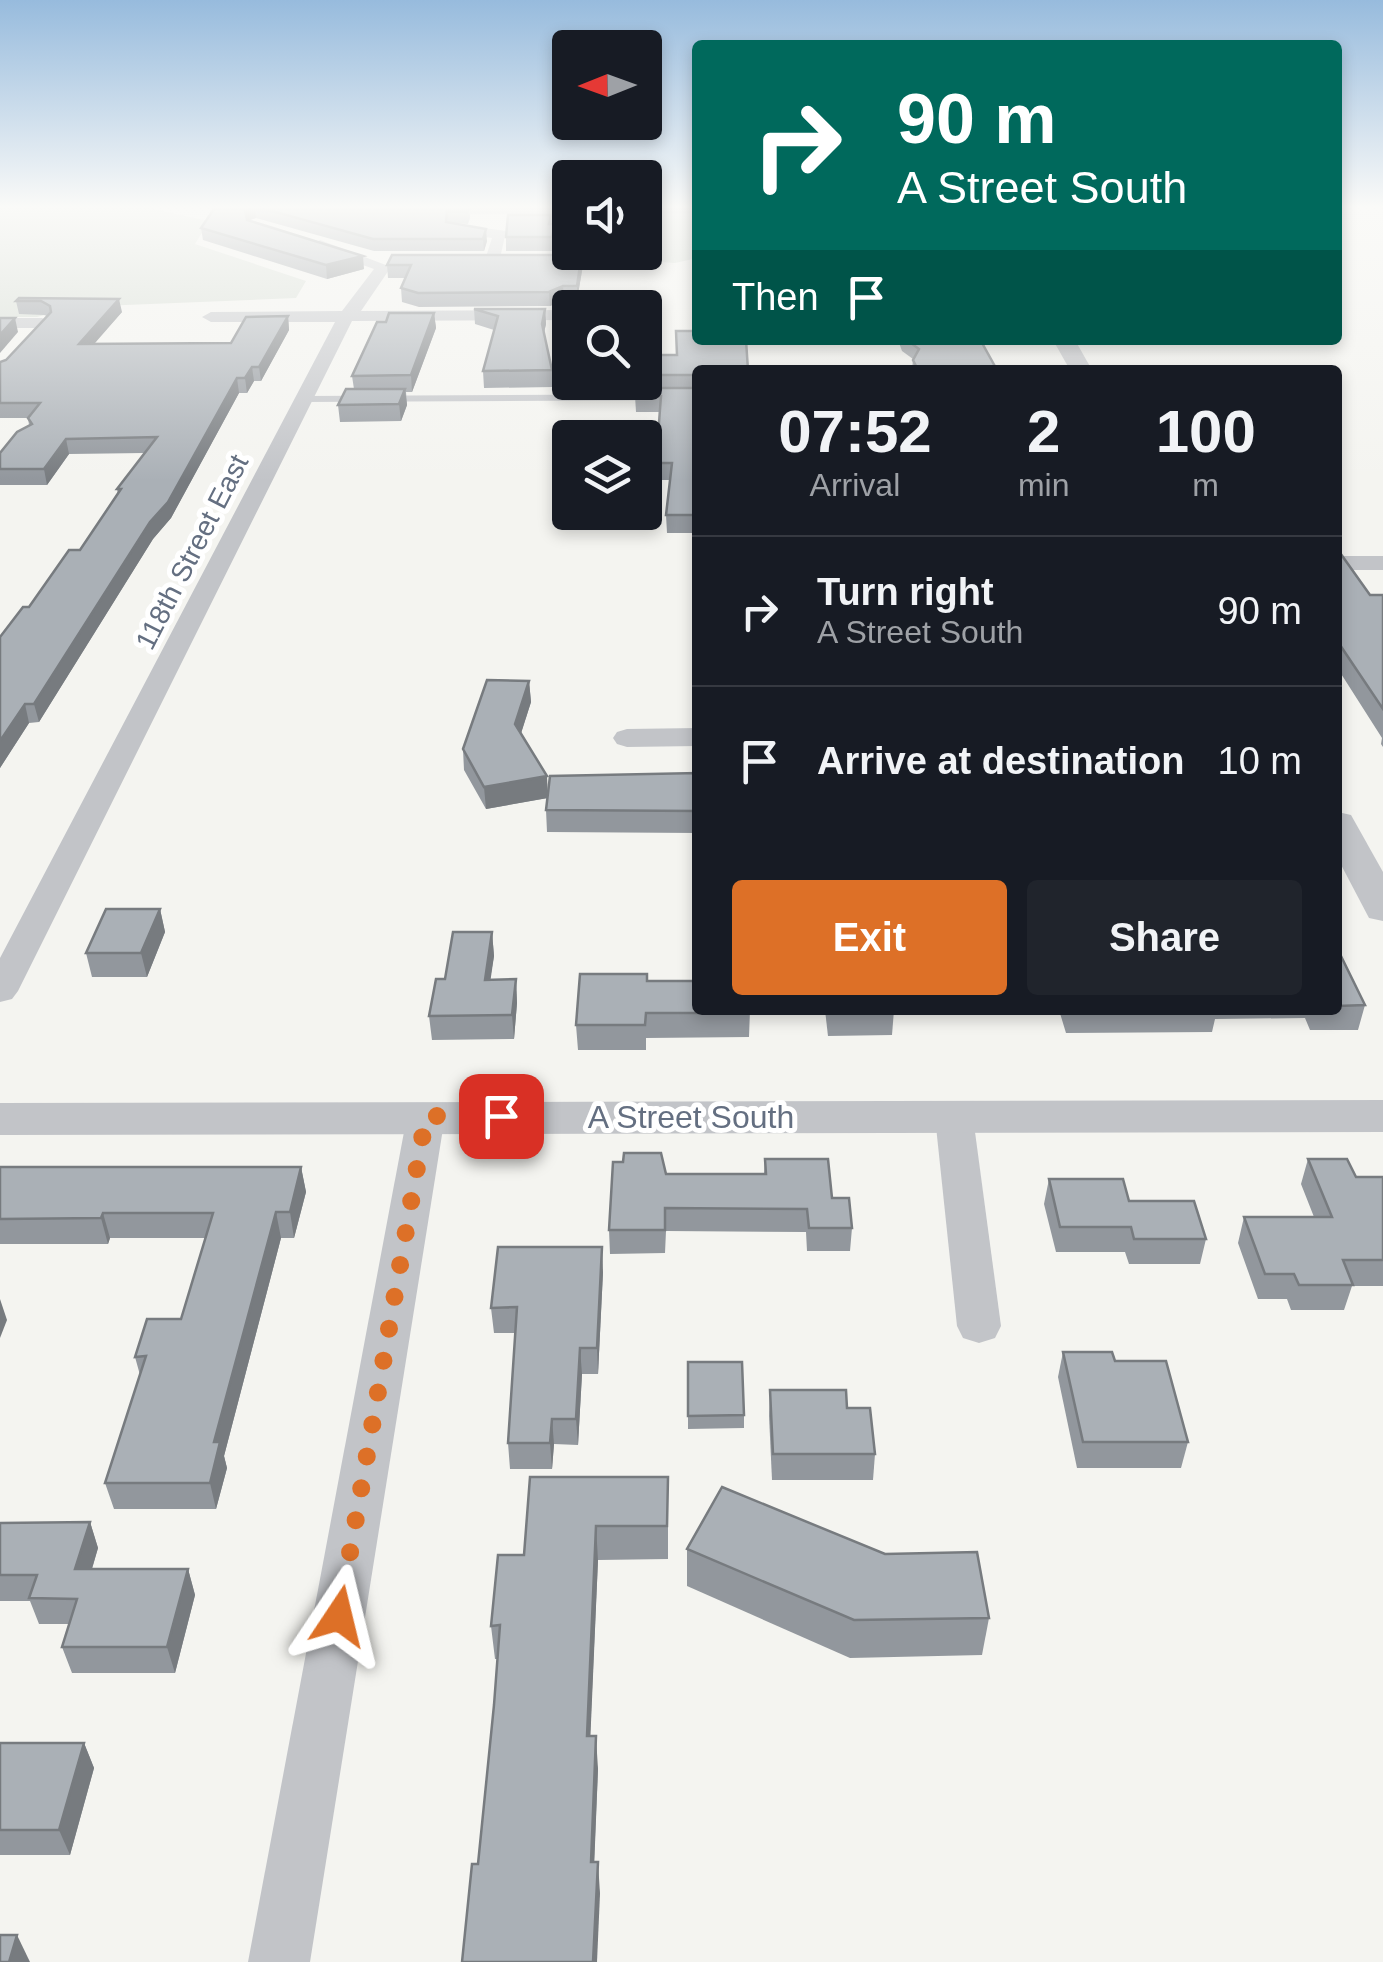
<!DOCTYPE html>
<html lang="en">
<head>
<meta charset="utf-8">
<style>
	body { margin:0; font-family:Helvetica,sans-serif; background:#20242c; color:#f1f3f6; height:100vh; display:flex; flex-direction:column; font-size:38px; white-space:nowrap }
	* { box-sizing:border-box; margin:0 }
	p { font-size:32px; color:#9ea1a6 }
	.icon { flex:none; width:55px; height:55px; fill:none; stroke:currentColor; stroke-width:2; stroke-linecap:round; stroke-linejoin:round }
	.map { position:relative; flex:1; overflow:hidden }
	.side { position:absolute; left:692px; top:365px; width:650px; height:650px; display:flex; flex-direction:column; background:#171b24; border-radius:10px; box-shadow:0 5px 15px #0003 }
	.side>* { flex:none }
	.top-card { position:absolute; left:692px; top:40px; width:650px; height:305px; border-radius:10px; box-shadow:0 5px 15px #0003; background:#00695c; color:#fff; overflow:hidden }
	.needle { width:65px; rotate:269deg }
	.controls { position:absolute; left:552px; top:30px; display:grid; gap:20px }
	.controls a { display:grid; place-items:center; width:110px; height:110px; border-radius:10px; background:#171b24; box-shadow:0 5px 15px #0003; font-size:50px }
	.pin { position:absolute; display:grid; place-items:center; width:85px; height:85px; color:#fff; margin:-42px; border-radius:20px; box-shadow:0 5px 15px #0006 }
	.me { position:absolute; width:110px; margin:-55px; rotate:10deg; stroke-linejoin:round; filter:drop-shadow(0 0 8px #0008) }
	.turn { display:flex; align-items:center; gap:35px; height:210px; padding:0 40px; font-size:45px }
	.turn .icon { width:130px; height:130px; stroke-width:2.5 }
	.turn b { display:block; font-size:70px; line-height:85px }
	.then { display:flex; align-items:center; height:95px; padding:0 40px; background:#0003; gap:20px; font-size:38px }
	.eta { display:flex; justify-content:space-evenly; align-items:center; height:170px; text-align:center }
	.eta b { font-size:60px; font-weight:600; line-height:70px }
	.primary-button { display:flex; gap:20px; margin-top:auto; padding:20px 40px }
	.primary-button a { flex:1; height:115px; border-radius:10px; background:#dd7027; color:#fff; font-size:40px; font-weight:600; line-height:115px; text-align:center }
	.primary-button a+a { background:#20242c; color:#f1f3f6 }
	ul { padding:0; list-style:none }
	li { display:flex; align-items:center; gap:30px; height:150px; padding:0 40px; border-top:2px solid #363941 }
	li div { flex:1 }
	li b { display:block; font-size:38px }
	li em { font-style:normal }
	.map>svg:first-child { display:block }
	.green { fill:#d4dbd2 }
	.lines { fill:none; stroke-linecap:round; stroke-linejoin:round }
	.service { fill:#c2c4c8; fill-rule:evenodd }
	.minor { fill:#c2c4c8; fill-rule:evenodd }
	.tertiary { fill:#c2c4c8; fill-rule:evenodd }
	.wall { fill:#92979d }
	.shaded-wall { fill:#777b7f }
	.building { fill:#aab0b6; stroke:#777b7f; stroke-width:2.5 }
	.route { stroke:#dd7027; stroke-width:18; stroke-dasharray:0 32.4 }
	.labels { text-anchor:middle; dominant-baseline:central; stroke-width:10; stroke-linejoin:round; paint-order:stroke }
	.far-street-label { font-size:28px; fill:#646f81; stroke:#fff }
	.street-label { font-size:32px; fill:#646f81; stroke:#fff }
</style>
</head>
<body>
<div class="map">
<svg width="1383" height="1962" viewBox="0 0 1383 1962">
	<rect width="100%" height="100%" fill="#f4f4f0"/>
	<!-- green -->
	<g class="green">
		<path d="M0,206H139L209,221L195,244L306,281L296,298L76,307L37,317H0Z"/>
		<path d="M645,213H697V258L675,263L576,256L575,253L645,252Z"/>
	</g>
	<g class="lines">
		<!-- service -->
		<path class="service" d="M698,394V400L304,402L299,399L304,396Z"/>
		<!-- minor -->
		<g class="minor">
			<path d="M570,206V214H423L416,210L422,206Z"/>
			<rect x="645" y="206" width="53" height="7"/>
			<path d="M455,224L506,231L499,263L485,260L492,238L450,232L447,229Z"/>
			<path d="M320,240L391,267L361,311L570,310V320L352,321L18,991L12,999L0,1002V958L335,322H211L202,317L211,312L342,311L374,269L315,248L312,245Z"/>
			<path d="M0,318H42L51,323L42,328H0Z"/>
			<rect x="1338" y="556" width="45" height="14"/>
			<path d="M698,728V746L627,747L617,744L613,738L617,732L627,729Z"/>
			<path d="M426,1103L440,1107L445,1116L310,1962H248L407,1116L412,1107Z"/>
			<path d="M954,1104L968,1108L973,1117L1001,1326L995,1338L979,1343L963,1338L957,1326L935,1117L940,1108Z"/>
		</g>
		<!-- tertiary -->
		<g class="tertiary">
			<path d="M1053,340H1075L1092,370H1070Z"/>
			<path d="M1338,812L1351,815L1383,872V921L1369,918L1338,859Z"/>
			<path d="M1383,1100V1132L0,1135V1103Z"/>
		</g>
	</g>
	<!-- wall -->
	<g class="wall">
		<path d="M216,206H469L470,218L468,224L454,223L487,241L484,251H374L256,218L248,220L364,269L327,279L203,240L201,228Z"/>
		<path d="M551,215L552,224H555V237L552,251H506V237Z"/>
		<path d="M583,252V265L577,300H564L550,306L419,307L402,302L401,288L405,278H388L387,265L567,255Z"/>
		<path d="M19,298L122,312L94,343H231L288,316L289,330L261,381H254L247,393H239L171,518L153,539L39,722L29,723L0,768V637L29,607L80,550L118,495L117,489L144,453L69,454L47,485H0V453L29,425L28,418H0V362L6,360L47,316L44,315L19,314L16,301Z"/>
		<path d="M474,309H545L546,324L544,333L552,370L553,387L484,388L483,371L494,330L475,324Z"/>
		<path d="M434,313L436,328L412,392H406L407,405L401,421L340,422L338,405L354,389L352,376L386,322Z"/>
		<path d="M676,331L698,370V533H667L666,515L670,480H657L660,412H636L635,396L638,382H645V355H676Z"/>
		<path d="M898,340H946L947,343L997,370H912L913,359L902,351Z"/>
		<path d="M1338,550L1370,595H1383V747L1381,744L1382,738L1338,669Z"/>
		<path d="M529,681L531,702L521,733L548,793L698,773V833L547,832L546,810L547,798L486,809L464,770L463,749Z"/>
		<path d="M160,909L165,932L147,977H92L86,953Z"/>
		<path d="M492,932L494,956L490,979H516L517,1003L514,1039L432,1040L429,1016L445,979Z"/>
		<path d="M1338,950L1365,1005L1358,1030H1310L1305,1018L1215,1019L1212,1032L1066,1033L1059,1010H1338Z"/>
		<path d="M647,981L750,1010L749,1037L646,1038V1050H578L576,1025Z"/>
		<path d="M825,1010H894L892,1035L828,1036Z"/>
		<path d="M765,1159L832,1198L852,1228L850,1251H807L806,1232L666,1231L665,1253L610,1254L609,1230L666,1174H764Z"/>
		<path d="M1308,1159L1356,1177H1383V1286H1352L1344,1310H1291L1287,1299H1258L1238,1243L1244,1217H1314L1301,1184Z"/>
		<path d="M0,1167H301L306,1192L294,1238H281L224,1456L227,1468L216,1509H114L105,1483L140,1375L135,1357L181,1319L205,1238H110L108,1244H0Z"/>
		<path d="M1049,1179L1129,1201L1206,1239L1200,1264H1129L1125,1252H1056L1044,1204Z"/>
		<path d="M603,1272L598,1374H582L578,1445L554,1444L552,1469H510L508,1443L516,1333H494L491,1308Z"/>
		<path d="M1063,1352L1115,1361L1188,1442L1181,1468H1077L1058,1377Z"/>
		<path d="M688,1362L744,1415V1428L688,1429Z"/>
		<path d="M770,1390L847,1408L875,1454L873,1480H772L769,1416Z"/>
		<path d="M668,1477V1559L598,1560L590,1736L598,1769L594,1862L600,1894L478,1864L498,1659H495L491,1626L524,1555Z"/>
		<path d="M90,1522L98,1548L92,1569H188L195,1595L175,1673H72L62,1647L69,1624H39L30,1601H0V1523Z"/>
		<path d="M687,1549L989,1618L982,1655L850,1658L687,1586Z"/>
		<path d="M0,1743H84L94,1768L70,1855H0Z"/>
	</g>
	<!-- shaded-wall -->
	<g class="shaded-wall">
		<path d="M254,206L256,218L247,221L245,209Z"/>
		<path d="M555,224V237L552,251V237Z"/>
		<path d="M486,229L487,241L484,251L483,239Z"/>
		<path d="M583,252V265L577,300V286Z"/>
		<path d="M363,256L364,269L327,279L326,265Z"/>
		<path d="M563,286L564,300L550,306L549,292Z"/>
		<path d="M119,299L122,312L82,358L79,344Z"/>
		<path d="M545,309L546,324L542,340V324Z"/>
		<path d="M434,313L436,328L412,392L411,375Z"/>
		<path d="M288,316L289,330L261,381L259,367Z"/>
		<path d="M15,318L18,332L0,353V335Z"/>
		<path d="M252,367L254,381L247,393L245,378Z"/>
		<path d="M237,378L239,393L171,518L153,539L39,722L34,704Z"/>
		<path d="M405,389L407,405L401,421L399,404Z"/>
		<path d="M66,439L69,454L47,485L44,469Z"/>
		<path d="M529,681L531,702L517,746L515,724Z"/>
		<path d="M25,704L29,723L0,768V741Z"/>
		<path d="M547,776L548,798L486,809L484,787Z"/>
		<path d="M160,909L165,932L147,977L141,953Z"/>
		<path d="M492,932L494,956L487,1004L485,980Z"/>
		<path d="M516,979L517,1003L514,1039L512,1015Z"/>
		<path d="M301,1167L306,1192L294,1238L290,1212Z"/>
		<path d="M276,1212L281,1238L224,1456L227,1468L216,1509L210,1483L214,1442Z"/>
		<path d="M103,1213L110,1238L108,1244L101,1218Z"/>
		<path d="M602,1247L603,1272L598,1374L597,1348Z"/>
		<path d="M0,1299L7,1320L0,1338Z"/>
		<path d="M580,1348L582,1374L578,1445L576,1419Z"/>
		<path d="M552,1419L554,1444L552,1469L550,1443Z"/>
		<path d="M90,1522L98,1548L84,1595L75,1569Z"/>
		<path d="M596,1526L598,1560L589,1769L587,1736Z"/>
		<path d="M188,1569L195,1595L175,1673L167,1647Z"/>
		<path d="M596,1736L598,1769L593,1894L591,1862Z"/>
		<path d="M84,1743L94,1768L70,1855L59,1830Z"/>
		<path d="M598,1862L600,1894L597,1962H593Z"/>
		<path d="M17,1935L30,1962H9Z"/>
	</g>
	<!-- building -->
	<g class="building">
		<path d="M216,206H469L467,212L447,211L446,222L486,229L483,239H373L254,206L245,209L247,220L363,256L326,265L201,228Z"/>
		<path d="M508,215H551L549,224H555L552,237H506Z"/>
		<path d="M582,252L577,286H563L549,292L418,293L401,288L411,265H387L392,255H567Z"/>
		<path d="M19,298L119,299L79,344L231,343L246,317L288,316L259,367H252L245,378H237L168,502L150,522L34,704H25L0,741V637L23,607H29L69,550H80L121,489H117L157,437L66,439L44,469H0V453L17,432L32,424L28,418L40,403H0V362L6,360L51,312L50,306L41,301H16Z"/>
		<path d="M474,309H545L542,324L552,370L483,371L498,316Z"/>
		<path d="M389,313H434L411,375L352,376L377,322H386Z"/>
		<path d="M0,318H15L0,335Z"/>
		<path d="M676,331H698V340H746L748,370H698V375H645V355H677Z"/>
		<path d="M907,340H946L947,343H982L997,370H918L913,360L919,349Z"/>
		<path d="M636,388H698V515H666L672,463H656L661,396H635Z"/>
		<path d="M346,389H405L399,404L338,405Z"/>
		<path d="M1338,550L1370,595H1383V709L1338,642Z"/>
		<path d="M487,680L529,681L515,724L547,776L484,787L463,749Z"/>
		<path d="M698,773V811L546,810L550,776Z"/>
		<path d="M106,909H160L141,953H86Z"/>
		<path d="M453,932H492L485,980L516,979L512,1015L429,1016L436,979H445Z"/>
		<path d="M1338,950L1365,1005L1338,1006Z"/>
		<path d="M580,974H647V981H698V1010H750V1013H646L645,1025H576Z"/>
		<path d="M829,1010H894V1011L829,1012Z"/>
		<path d="M624,1153H661L666,1174H766L765,1159H828L832,1198H849L852,1228H809L807,1209L665,1208V1230H609L613,1162H623Z"/>
		<path d="M1308,1159H1347L1356,1177H1383V1260H1343L1353,1285H1299L1294,1274H1265L1244,1217H1332Z"/>
		<path d="M0,1167H301L290,1212H276L214,1442H220L210,1483H105L146,1356L135,1357L147,1319H181L213,1213H103L101,1218L0,1219Z"/>
		<path d="M1049,1179H1123L1129,1201H1194L1206,1239H1134L1131,1227H1060Z"/>
		<path d="M498,1247H602L597,1348H580L576,1419H552L550,1443H508L517,1307L491,1308Z"/>
		<path d="M1063,1352H1112L1115,1361H1166L1188,1442H1083Z"/>
		<path d="M688,1362H742L744,1415L688,1416Z"/>
		<path d="M770,1390H846L847,1408H870L875,1454H773Z"/>
		<path d="M530,1477H668L667,1526H596L587,1736H596L591,1862H598L593,1962H462L472,1864H478L494,1705L500,1625L491,1626L498,1555H524Z"/>
		<path d="M722,1487L885,1554L977,1552L989,1618L854,1620L687,1549Z"/>
		<path d="M90,1522L75,1569H188L167,1647H62L77,1599L29,1598L37,1575H0V1523Z"/>
		<path d="M0,1743H84L59,1830H0Z"/>
		<path d="M0,1935H17L9,1962H0Z"/>
	</g>
	<!-- sky -->
	<linearGradient id="sky" x2="0" y2="1"><stop stop-color="#97bbdd"/><stop offset="0.43" stop-color="#fafaf8"/><stop offset="1" stop-color="#fafaf8" stop-opacity="0"/></linearGradient>
	<rect width="1383" height="481" fill="url(#sky)"/>
	<g class="lines">
		<!-- route -->
		<path class="route" d="M339,1616L426,1116H501"/>
	</g>
	<g class="labels">
		<!-- far-street labels -->
		<g class="far-street-label">
			<text transform="translate(192 552) rotate(-63)">118th Street East</text>
		</g>
		<!-- street labels -->
		<g class="street-label">
			<text x="691" y="1117">A Street South</text>
		</g>
	</g>
</svg>
<div class="controls">
<a><svg class="needle" viewBox="-14 -14 28 28"><path d="M0-13l5 13h-10z" fill="#e53935"/><path d="M0 13l5-13h-10z" fill="#9ea1a6"/></svg></a>
<a><svg class="icon" aria-label="sound" viewBox="0 0 24 24"><path d="M4 9h4l5-4v14l-5-4H4zM17 9q2 3 0 6"/></svg></a>
<a><svg class="icon" aria-label="search" viewBox="0 0 24 24"><circle cx="10" cy="10" r="6"/><path d="M15 15l6 6"/></svg></a>
<a><svg class="icon" aria-label="layers" viewBox="0 0 24 24"><path d="M12 4l9 5-9 5-9-5zM3 14l9 5 9-5"/></svg></a>
</div>
<div class="pin" style="left:501px;top:1116px;background:#d93025"><svg class="icon" aria-label="arrive" viewBox="0 0 24 24"><path d="M6 21V4h12l-3 4 3 4H6"/></svg></div>
<svg class="me" style="left:339px;top:1616px" viewBox="-20 -20 40 40"><path d="M0-17L14 15 0 8-14 15z" fill="#dd7027" stroke="#fff" stroke-width="4"/></svg>
<div class="top-card">
<div class="turn"><svg class="icon" aria-label="right" viewBox="0 0 24 24"><path d="M7 20v-9h11M14 6l5 5-5 5"/></svg><div><b>90 m</b>A Street South</div></div>
<div class="then">Then<svg class="icon" aria-label="arrive" viewBox="0 0 24 24"><path d="M6 21V4h12l-3 4 3 4H6"/></svg></div>
</div>
<section class="side">
<div class="eta">
<div><b>07:52</b><p>Arrival</p></div>
<div><b>2</b><p>min</p></div>
<div><b>100</b><p>m</p></div>
</div>
<ul>
<li><svg class="icon" aria-label="right" viewBox="0 0 24 24"><path d="M7 20v-9h11M14 6l5 5-5 5"/></svg><div><b>Turn right</b><p>A Street South</p></div><em>90 m</em></li>
<li><svg class="icon" aria-label="arrive" viewBox="0 0 24 24"><path d="M6 21V4h12l-3 4 3 4H6"/></svg><div><b>Arrive at destination</b></div><em>10 m</em></li>
</ul>
<div class="primary-button"><a>Exit</a><a>Share</a></div>
</section>
</div>
</body>
</html>
